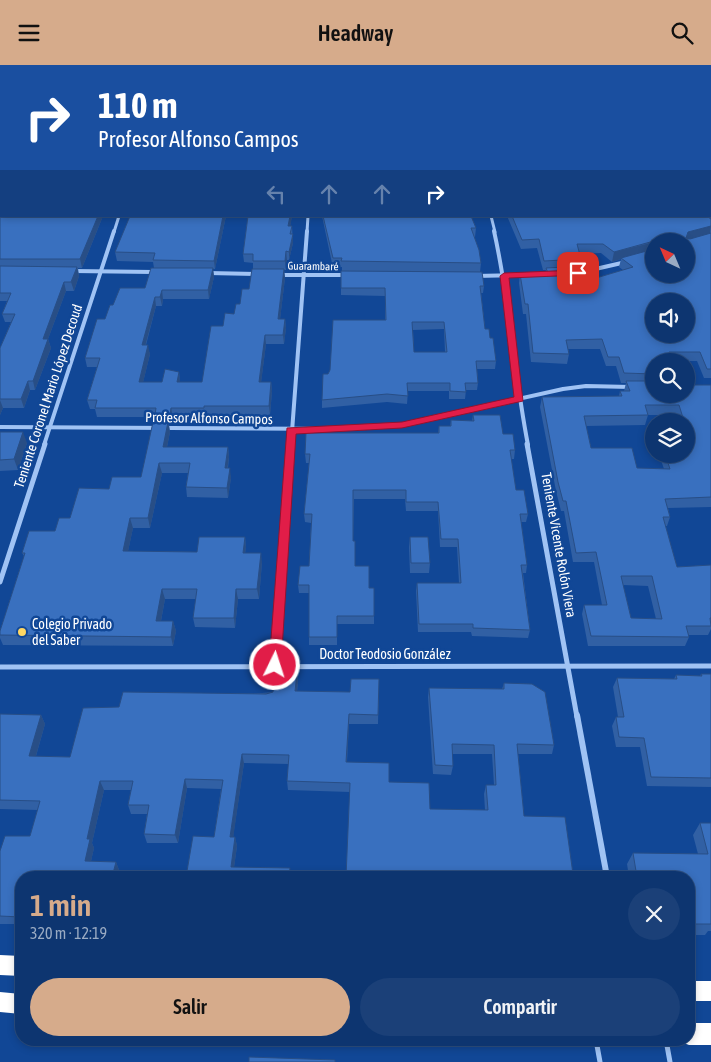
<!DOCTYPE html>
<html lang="es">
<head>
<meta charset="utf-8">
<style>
	body { margin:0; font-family:"Asap Condensed",sans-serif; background:#1b4078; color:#f1f3f6; height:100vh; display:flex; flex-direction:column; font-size:19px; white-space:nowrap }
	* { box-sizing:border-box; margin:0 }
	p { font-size:16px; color:#9aabc3 }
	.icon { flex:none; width:28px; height:28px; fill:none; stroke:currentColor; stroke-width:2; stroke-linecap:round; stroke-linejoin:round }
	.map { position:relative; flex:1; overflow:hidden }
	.side { position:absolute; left:15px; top:806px; width:680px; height:175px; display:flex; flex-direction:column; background:#0d3570; border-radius:20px; box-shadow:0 2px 8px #0003,0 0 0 1px #2d5083 }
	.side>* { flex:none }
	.hud { position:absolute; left:0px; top:0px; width:711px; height:152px; box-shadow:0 2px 8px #0003,0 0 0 1px #2d5083; background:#1a4fa0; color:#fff; overflow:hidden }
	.needle { width:32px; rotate:316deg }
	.fabs { position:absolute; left:645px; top:168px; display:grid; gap:10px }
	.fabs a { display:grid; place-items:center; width:50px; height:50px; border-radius:50%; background:#0d3570; box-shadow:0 2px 8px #0003,0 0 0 1px #2d5083; font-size:25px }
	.pin { position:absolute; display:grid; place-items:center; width:42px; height:42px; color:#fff; margin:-21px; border-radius:10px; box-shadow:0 2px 8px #0006 }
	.me { position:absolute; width:55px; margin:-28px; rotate:4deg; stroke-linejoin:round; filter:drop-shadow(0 0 4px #0008) }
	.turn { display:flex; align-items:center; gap:18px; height:105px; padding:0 15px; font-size:22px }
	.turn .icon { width:65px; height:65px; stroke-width:2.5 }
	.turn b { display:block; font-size:35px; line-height:42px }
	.lanes { display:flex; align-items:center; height:48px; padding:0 15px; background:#0003; justify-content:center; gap:25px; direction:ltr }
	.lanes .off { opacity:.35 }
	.round { display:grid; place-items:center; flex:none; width:52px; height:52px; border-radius:26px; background:#1b4078 }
	.summary { display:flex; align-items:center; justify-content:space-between; height:85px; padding:0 15px }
	h1 { font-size:30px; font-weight:600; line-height:38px; color:#d6ab8b }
	.button { display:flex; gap:10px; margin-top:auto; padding:10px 15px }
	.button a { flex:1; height:58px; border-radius:30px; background:#d6ab8b; color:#111; font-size:20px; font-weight:600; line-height:58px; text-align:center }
	.button a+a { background:#1b4078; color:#f1f3f6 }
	header { display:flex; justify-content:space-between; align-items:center; height:65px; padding:0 15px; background:#d6ab8b; color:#111; font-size:22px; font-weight:600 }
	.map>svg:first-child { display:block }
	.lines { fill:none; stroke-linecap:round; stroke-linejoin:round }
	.lane { stroke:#a0c3f4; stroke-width:5 }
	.street-far3 { stroke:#a0c3f4; stroke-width:3 }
	.street-far2 { stroke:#a0c3f4; stroke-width:4 }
	.street-far1 { stroke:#a0c3f4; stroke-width:5 }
	.street { stroke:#a0c3f4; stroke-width:6 }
	.primary { fill:#edf3ff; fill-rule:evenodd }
	.highway { fill:#fff; fill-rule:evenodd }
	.wall { fill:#3160a4; fill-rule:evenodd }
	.shaded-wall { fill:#284e86 }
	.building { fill:#3970bf; stroke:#284e86; fill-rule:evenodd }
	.route { fill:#e11d48; stroke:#92132f }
	.poi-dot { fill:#ffd763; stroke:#114796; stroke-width:2 }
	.labels { text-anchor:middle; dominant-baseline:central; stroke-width:5; stroke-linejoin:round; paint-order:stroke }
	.far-street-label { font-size:11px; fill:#fff; stroke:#114796 }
	.street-label { font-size:14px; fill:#fff; stroke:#114796 }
	.poi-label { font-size:14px; fill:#fff; stroke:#114796; text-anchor:start }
</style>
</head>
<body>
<header><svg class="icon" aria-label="menu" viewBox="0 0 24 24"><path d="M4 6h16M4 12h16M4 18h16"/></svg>Headway<svg class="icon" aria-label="search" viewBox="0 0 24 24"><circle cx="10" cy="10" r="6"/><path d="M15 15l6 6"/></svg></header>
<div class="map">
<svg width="711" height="997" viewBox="0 0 711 997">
	<rect width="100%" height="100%" fill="#114796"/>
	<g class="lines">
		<!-- lane -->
		<g class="lane">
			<path d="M596,975L600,997"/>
			<path d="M666,975L670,997"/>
		</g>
		<!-- street-far3 -->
		<g class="street-far3">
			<path d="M0,25L1,22"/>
			<path d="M491,151L495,167"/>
			<path d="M114,167L119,151"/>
			<path d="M307,167L308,151"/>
		</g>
		<!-- street-far2 -->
		<g class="street-far2">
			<path d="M494,166C510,237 514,309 528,380"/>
			<path d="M73,206L154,207"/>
			<path d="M208,208L257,209"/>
			<path d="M578,208L626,197"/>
			<path d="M278,210H347"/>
			<path d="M475,211L524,210"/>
			<path d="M0,362L347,364L402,360L563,324L586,321L631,322"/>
			<path d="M44,380L114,166"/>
			<path d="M291,380L307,166"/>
		</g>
		<!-- street-far1 -->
		<g class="street-far1">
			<path d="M527,379L577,652"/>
			<path d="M0,517L45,379"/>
			<path d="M275,600L291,379"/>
			<path d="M0,602L711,601"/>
		</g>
		<!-- street -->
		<path class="street" d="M577,650L607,812"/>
		<!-- primary -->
		<g class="primary">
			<rect x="482" y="0" width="8" height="1"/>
			<rect x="501" y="0" width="8" height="1"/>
			<path d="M710,132L711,133V139L710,138Z"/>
		</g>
		<!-- highway -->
		<g class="highway">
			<path d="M0,890L21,891V911L0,910Z"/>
			<rect x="689" y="916" width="22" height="20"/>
			<path d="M0,927L21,929V949L0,947Z"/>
			<path d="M689,958H711V980H689L681,977L689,975Z"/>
		</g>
	</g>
	<!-- wall -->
	<g class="wall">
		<path d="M533,0H711V118L710,117V1H533Z"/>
		<path d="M0,40L1,151H103L82,203H78L79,211L74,226H66L48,274L51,283L35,325H30L24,343H3L0,350V283L11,257H5L2,249L7,236H0Z"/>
		<path d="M711,150V313H704L697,296H654V329L711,320V442L668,443L670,452L667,461H665L677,502L711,500V564L708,570H689V572L685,581H588L582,549L584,540H602L594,497H573L564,446H561L556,426L540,342L542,332L619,331L620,326H624L626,318H621L616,301H606L600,284H568L569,289L567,299L531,297L526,249H523L519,218L520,209L545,208L546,205H543L537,183L521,184L507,151H710ZM654,176H686L654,209ZM601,188L612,197L621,194L619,202L623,205L586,216L579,201L581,194L579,189ZM648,350H675L677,356H686V389H659L664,404L637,403L591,383L586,361L645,360ZM623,520L648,521L656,554L631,553Z"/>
		<path d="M226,151L215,204H213L214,212L209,234H163L162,241H156L146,280L150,289L143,317H162L179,307L180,317H202L223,261L234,249L249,224L253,204V198L244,197L243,189L248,151H292L290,161H292L293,178L289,195H287L286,205H284L285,213L280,254H285L286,263L284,279H266L261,317H271L272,326L270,350H205V352H173L172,359H169L170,367L167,382H228L229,392L228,403L231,413L228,433L187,432L186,422L188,408H162L150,463H133L128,486L197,487L245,472L246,482L245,488L262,497L259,534H238L235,563L195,562L193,553L196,534H165L161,556H173L176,566L173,581L3,580L0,573V566L24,491L22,488L55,466L70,453L109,424L141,412L156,357L155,352H97L95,344H90L87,335L97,302H87L85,293L113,240L145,223L154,203L153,197L117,196L115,187Z"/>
		<path d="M322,151H472V153L476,163L475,172H474L481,198L480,207L342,206V202L333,203Z"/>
		<path d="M484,221L483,228H481L485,264L490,273L496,296L495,304H477L478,318L477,325H466L465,334H449V326H408L407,339L387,337L322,343V335L328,309L385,255V231L341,230V223ZM444,264L445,287H414L413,265Z"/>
		<path d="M473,350L503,369L515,385L514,394H511L516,425L528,449L526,457H521L527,500L526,508H523L530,565L528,573L472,571L471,567H418L416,526L417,518H459L457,482H440L438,446H406L405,434H354L353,476L355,501L369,523H374V559H337V580H309V528H299L298,520L309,501L311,458L305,457L304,449L309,398H306L305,389L438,368L439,361H450L451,355L472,356Z"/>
		<path d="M0,367L27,378L18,405L0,406Z"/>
		<path d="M410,472L430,498L429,508H410L409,482Z"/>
		<path d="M297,608L298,618L297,626L350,627L379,614L378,659H349L347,697L389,717L430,744L485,745L484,729L486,720H494L492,689H452L453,701L451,710L433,709L428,632L429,623L502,624L504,618L554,680L552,689H518L524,751L573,809L583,812L350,727L288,725L287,716L289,699L244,698L233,772H235L237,781L234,802L186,812L214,772L221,724L187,723L178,778H147L144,769L147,749H131L128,740L131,725H104L92,778L94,783L91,796L116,797L119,805L118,812H21V859H0V786L30,771L38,745L0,744V649L41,650L45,659L36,691L70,692L119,642L273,627Z"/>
		<path d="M701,609H711V722L647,721L640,682H616L612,661L616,652H618L613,622L617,613L674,614L676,610L700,611Z"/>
		<path d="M700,758H711V866H708L705,870H689V812H629L627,799L633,788L698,789L693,770Z"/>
	</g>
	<!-- shaded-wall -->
	<g class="shaded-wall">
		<path d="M98,151H103L82,203L80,194Z"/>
		<path d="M223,151H226L215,204L214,196Z"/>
		<path d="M290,151H292L289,170L288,161Z"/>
		<path d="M711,161L710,169L685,176L688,167Z"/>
		<path d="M293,169V178L289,195V187Z"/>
		<path d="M654,177L653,185L621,193V194L612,197L614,187Z"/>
		<path d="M286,186L287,195L286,205L285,196Z"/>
		<path d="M77,202L79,211L74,226L71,217Z"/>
		<path d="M213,203L214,212L209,234L208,225Z"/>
		<path d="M284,204L285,213L279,263L278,254Z"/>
		<path d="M64,217L66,226L48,274L51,283L35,325L33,316L43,274Z"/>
		<path d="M162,225L163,234L162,241L160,232Z"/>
		<path d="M155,232L156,241L143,289L142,280Z"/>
		<path d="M285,254L286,263L284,279L283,270Z"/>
		<path d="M265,270L266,279L260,326L259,317Z"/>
		<path d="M148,280L150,289L141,326L139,317Z"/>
		<path d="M179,307L180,316L178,326L177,317Z"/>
		<path d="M28,316L30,325L24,343L21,334Z"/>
		<path d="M271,317L272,326L270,350L269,341Z"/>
		<path d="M0,335L3,343L0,350Z"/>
		<path d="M171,343L173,352L172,359L170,350Z"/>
		<path d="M168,357L170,367L165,392L163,382Z"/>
		<path d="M23,367L27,378L18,405L14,394Z"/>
		<path d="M228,382L229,392L226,413L225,403Z"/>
		<path d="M159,398L162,408L150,463L148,453Z"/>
		<path d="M230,403L231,413L228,433L227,423Z"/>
		<path d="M130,453L133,463L126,496L123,486Z"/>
		<path d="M245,472L246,482L244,497L243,488Z"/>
		<path d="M261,488L262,497L259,534L257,524Z"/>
		<path d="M162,524L165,534L159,566L156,556Z"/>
		<path d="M236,524L238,534L235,563L234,553Z"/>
		<path d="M173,556L176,566L173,581L171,572Z"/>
		<path d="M297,608L298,618L296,635L295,626Z"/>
		<path d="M349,649V659L346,706V697Z"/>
		<path d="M41,650L45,659L33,701L29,691Z"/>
		<path d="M242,689L244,698L232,781L230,772Z"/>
		<path d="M185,714L187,723L178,778L175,770Z"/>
		<path d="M100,716L104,725L92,778L94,783L89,805L85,796L87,774Z"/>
		<path d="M235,772L237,781L233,810L231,802Z"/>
		<path d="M116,797L119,805L118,812H112Z"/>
	</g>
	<!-- building -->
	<g class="building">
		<path d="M0,0H149V1H1V13L0,12Z"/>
		<path d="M181,0H301V1H180Z"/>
		<path d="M334,0H484L485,1H334Z"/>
		<path d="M534,0H711V106L710,105V1H534Z"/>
		<path d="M1,38V151H98L80,194H0V40Z"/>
		<path d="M130,151H223L214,196L153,195L155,188L115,187Z"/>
		<path d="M248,151H290L288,161H292L290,169H293L289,187L286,186L285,196H253V189H243Z"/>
		<path d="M323,151H471L476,163H471L479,185L481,198L341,196L342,193H333Z"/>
		<path d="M512,151H709L708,152L711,154V161L688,167L686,173L690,174L711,168V304H707L700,287H669L672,296H654V309L624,308L619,292H608L602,274L566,275L569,289L533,288L528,239H525L520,209L548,208L546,203L583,201L586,216L633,202L621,193L654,184V209H686V176H654L614,187L603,179H577L581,194L544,196L539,174L522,175ZM654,236H686V269H654Z"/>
		<path d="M0,201L77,202L71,217H64L43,274H48L33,316H28L21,334H0V283L15,249H2L11,228H0Z"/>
		<path d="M151,203H213L208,225H162L160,232H155L142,280H148L139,317H162L165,304L179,307L177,317H202L211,261H223L225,248L234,249L236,239H240L242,224H249L252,204H284L278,254H285L283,270H265L259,317H271L269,341H204V343H171L170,350H155L156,343H95L97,335H87L100,293H85L97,254H105L110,240H113L120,223H145Z"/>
		<path d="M341,206L482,207L484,221H480L485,264H489L490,273H493L496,296H476L478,318H465L466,327L450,326V318H407L408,331L387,329L322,335L323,309H328L330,305L333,255H386L385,223H341ZM412,257H444L447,287H414Z"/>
		<path d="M626,316H654V329H686V320H711V432L665,434L670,452H663L677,502L711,500V553H710L711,561H686L689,572L591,571L584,540H607L596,487L576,488L566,436H563L558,417L542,332L622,331L620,326H630ZM645,340H679L684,356H686V364L689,371H686V389H665L670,404L637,403L632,383H591L584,351L648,350ZM621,511H652L662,554L631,553Z"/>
		<path d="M473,350H500L503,369H513L515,385H510L516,425H524L528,449H520L527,500H521L530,565L473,563V559H419L417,518H461L458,474H441L438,437H406V425H353V476H355V501H369V523H374V551H337V572H309V520H298L300,501H309L312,449H304L310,389H305L306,368H439V361H451V355L474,356Z"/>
		<path d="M153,357H168L163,382H228L225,403H230L227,423L186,422L190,398H159L148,453H130L123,486L197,487L199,472H245L243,488H261L257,524H236L234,553H193L197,524H162L156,556H173L171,572L0,570V566L25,488H22L29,466H55L59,453H70L79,423L109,424L112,412H141Z"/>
		<path d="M0,367H23L14,394L0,395Z"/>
		<path d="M410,472H428L430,498H411Z"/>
		<path d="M275,608H297L295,626L350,627L351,614H379L378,650L349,649L346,697L389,698V717L429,718L430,744L488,745L486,720H496L494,680L452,679L453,701L435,700L429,623L504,624V618L532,619L545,627L554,680L517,679L524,751L565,752L573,809H582L583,812H346L350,718L287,716L289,690L242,689L230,772H235L231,802L290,803L289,812H186L193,771L214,772L223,715L185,714L175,770L144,769L149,740H128L133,716H100L87,774H90L85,796L116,797L112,812H21V852L0,851V786L5,771H30L40,736L0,735V649L41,650L29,691L70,692L83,643L119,642L123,627L266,629L273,627Z"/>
		<path d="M701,609H711V713L651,712L644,673L619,672L616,652H624L617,613L677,614L676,610L702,611Z"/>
		<path d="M700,758H711V859H689V812H637L633,788L708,789Z"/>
		<path d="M249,992L335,995V997H249Z"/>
	</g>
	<!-- route -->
	<path class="route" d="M578,205L581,206V210L509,213L523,336L402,363L296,369L281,600L275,605L271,604L269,600L287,363L402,357L514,332L500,211L504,208Z"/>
	<!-- markers -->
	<circle class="poi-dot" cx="22" cy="567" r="5"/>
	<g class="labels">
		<!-- far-street labels -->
		<g class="far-street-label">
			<text transform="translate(313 201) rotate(1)">Guarambaré</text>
		</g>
		<!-- street labels -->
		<g class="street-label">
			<text transform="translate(48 331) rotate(-72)">Teniente Coronel Mario López Decoud</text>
			<text transform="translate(209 353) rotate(1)">Profesor Alfonso Campos</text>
			<text transform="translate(559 480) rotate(80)">Teniente Vicente Rolón Viera</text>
			<text x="385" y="589">Doctor Teodosio González</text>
		</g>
		<!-- poi labels -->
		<g class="poi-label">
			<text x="32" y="559">Colegio Privado<tspan x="32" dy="16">del Saber</tspan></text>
		</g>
	</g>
</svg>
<div class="fabs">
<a><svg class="needle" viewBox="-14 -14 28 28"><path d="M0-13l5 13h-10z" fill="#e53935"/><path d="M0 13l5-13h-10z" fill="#9aabc3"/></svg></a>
<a><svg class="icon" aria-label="sound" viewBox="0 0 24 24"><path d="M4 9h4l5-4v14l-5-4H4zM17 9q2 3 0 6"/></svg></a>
<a><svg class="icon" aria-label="search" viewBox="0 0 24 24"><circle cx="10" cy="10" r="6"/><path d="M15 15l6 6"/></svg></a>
<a><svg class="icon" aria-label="layers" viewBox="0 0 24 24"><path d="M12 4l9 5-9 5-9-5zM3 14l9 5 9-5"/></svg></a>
</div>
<div class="pin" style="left:578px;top:208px;background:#d93025"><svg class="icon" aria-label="arrive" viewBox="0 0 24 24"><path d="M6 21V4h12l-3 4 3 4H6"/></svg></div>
<svg class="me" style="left:275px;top:600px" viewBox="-20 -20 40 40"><circle r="17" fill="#e11d48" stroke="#fff" stroke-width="3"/><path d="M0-11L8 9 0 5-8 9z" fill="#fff"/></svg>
<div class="hud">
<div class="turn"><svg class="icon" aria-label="right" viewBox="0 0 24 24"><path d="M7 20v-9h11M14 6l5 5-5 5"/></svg><div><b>110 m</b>Profesor Alfonso Campos</div></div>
<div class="lanes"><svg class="icon off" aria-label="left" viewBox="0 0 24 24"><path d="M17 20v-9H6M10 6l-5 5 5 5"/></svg><svg class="icon off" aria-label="ahead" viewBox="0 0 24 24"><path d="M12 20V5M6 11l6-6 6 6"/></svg><svg class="icon off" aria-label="ahead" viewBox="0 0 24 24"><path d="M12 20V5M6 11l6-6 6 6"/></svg><svg class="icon" aria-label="right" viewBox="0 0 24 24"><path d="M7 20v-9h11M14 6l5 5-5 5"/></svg></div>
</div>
<section class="side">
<div class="summary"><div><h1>1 min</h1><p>320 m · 12:19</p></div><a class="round"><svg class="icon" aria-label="close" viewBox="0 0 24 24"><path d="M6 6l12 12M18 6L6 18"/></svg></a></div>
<div class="button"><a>Salir</a><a>Compartir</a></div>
</section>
</div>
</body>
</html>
